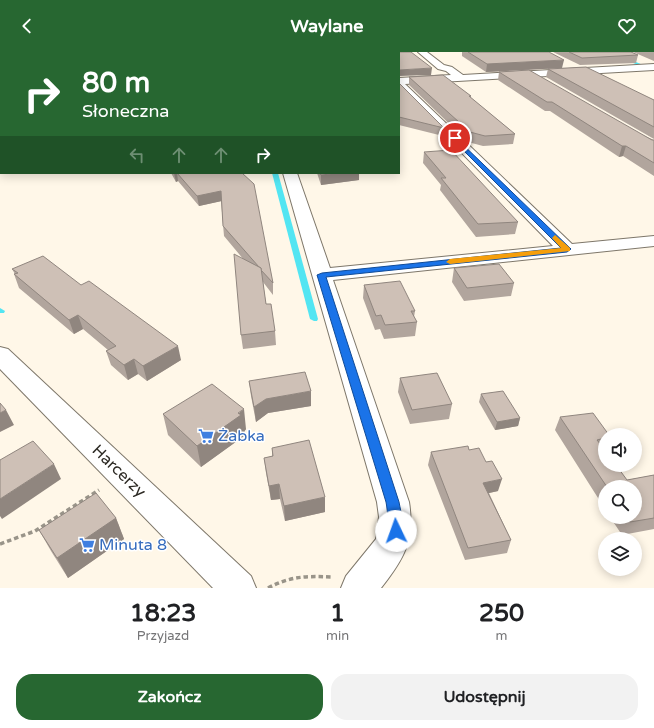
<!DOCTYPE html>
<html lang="pl">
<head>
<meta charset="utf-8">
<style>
	body { margin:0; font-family:"Varela Round",sans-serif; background:#f2f2f2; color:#202124; height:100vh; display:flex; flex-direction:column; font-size:15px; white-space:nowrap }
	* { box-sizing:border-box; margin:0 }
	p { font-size:13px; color:#757577 }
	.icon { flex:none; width:22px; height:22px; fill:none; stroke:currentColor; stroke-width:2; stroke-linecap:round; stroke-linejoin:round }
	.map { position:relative; height:536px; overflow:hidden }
	.details { display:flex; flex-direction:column; background:#fff; flex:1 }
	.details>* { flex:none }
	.hud { position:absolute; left:0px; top:0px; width:400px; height:122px; box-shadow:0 2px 10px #0003; background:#276731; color:#fff; overflow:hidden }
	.controls { position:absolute; left:598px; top:376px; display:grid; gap:8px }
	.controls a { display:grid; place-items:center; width:44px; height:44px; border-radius:50%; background:#fff; box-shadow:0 2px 10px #0003; font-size:20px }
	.pin { position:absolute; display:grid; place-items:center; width:34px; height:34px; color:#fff; margin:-17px; border:2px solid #fff; border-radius:50%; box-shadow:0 1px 4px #0007 }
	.me { position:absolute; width:44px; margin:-22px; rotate:357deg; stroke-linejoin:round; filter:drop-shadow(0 0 3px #0008) }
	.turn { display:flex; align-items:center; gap:14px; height:84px; padding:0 16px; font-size:18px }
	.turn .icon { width:52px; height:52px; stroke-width:2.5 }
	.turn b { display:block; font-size:28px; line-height:34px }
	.lanes { display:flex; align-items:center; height:38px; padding:0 16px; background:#0003; justify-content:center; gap:20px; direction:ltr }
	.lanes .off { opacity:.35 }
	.eta { display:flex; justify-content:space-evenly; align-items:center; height:68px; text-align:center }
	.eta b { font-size:24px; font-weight:700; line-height:28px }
	.button { display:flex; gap:8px; margin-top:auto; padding:8px 16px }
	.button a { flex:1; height:46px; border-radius:16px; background:#276731; color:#fff; font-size:16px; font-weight:700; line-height:46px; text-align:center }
	.button a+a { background:#f2f2f2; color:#202124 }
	header { display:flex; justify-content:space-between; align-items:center; height:52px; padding:0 16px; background:#276731; color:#fff; font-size:18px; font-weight:700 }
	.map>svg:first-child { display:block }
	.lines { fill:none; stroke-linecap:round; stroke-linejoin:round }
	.stream { fill:#53e5f2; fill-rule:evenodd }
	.minor-casing { stroke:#7e776a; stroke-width:2 }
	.path { stroke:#999489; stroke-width:3.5; stroke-dasharray:4.5 3; stroke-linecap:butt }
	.minor { fill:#fff; fill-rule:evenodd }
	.wall { fill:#b1a59d }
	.shaded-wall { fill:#90867f }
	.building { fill:#cec0b6; stroke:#90867f }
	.route { fill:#1a73e8; stroke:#114b97 }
	.slow { fill:#f59e0b }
	.labels { text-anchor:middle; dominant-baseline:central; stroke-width:3; stroke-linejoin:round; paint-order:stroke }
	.near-shop-label { font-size:16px; fill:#366cbe; stroke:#fff; text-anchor:start }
	.near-street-label { font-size:16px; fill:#2d2a24; stroke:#fff }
</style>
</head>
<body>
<header><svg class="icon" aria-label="back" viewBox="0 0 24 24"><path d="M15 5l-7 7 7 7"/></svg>Waylane<svg class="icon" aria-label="heart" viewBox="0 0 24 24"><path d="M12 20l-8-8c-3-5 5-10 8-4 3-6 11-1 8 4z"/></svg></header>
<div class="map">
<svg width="654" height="536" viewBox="0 0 654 536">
	<rect width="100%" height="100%" fill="#fff7e8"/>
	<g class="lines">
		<!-- stream -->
		<g class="stream">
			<path d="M608,0H613L643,13L640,14Z"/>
			<path d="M272,121H278L318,267L317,269H314L310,267Z"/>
			<path d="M0,256L5,259L4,261H0Z"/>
		</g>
		<defs>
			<g id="minor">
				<path d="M418,0H427L444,13L452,15L463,23L654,12V18L405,32L572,192L654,184V194L333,228L409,450C415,488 404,507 381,536H341L346,524L376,487L379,465L377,450L283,121H297L330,216L553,194L399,37V26L451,23L446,19L438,17Z"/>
				<path d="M0,295L8,297L251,524L256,536H213L0,317Z"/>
			</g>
		</defs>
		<!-- minor casing -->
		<use href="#minor" class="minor-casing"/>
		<!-- path -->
		<g class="path">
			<path d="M0,492L35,479L99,438"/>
			<path d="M268,536C291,524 306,524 331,525"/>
		</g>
		<!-- minor -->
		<use href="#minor" class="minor"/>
	</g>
	<!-- wall -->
	<g class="wall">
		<path d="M462,0H549L562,16L486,20L462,4Z"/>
		<path d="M553,0H631L638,3L636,11L580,13Z"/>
		<path d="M633,0H654V9Z"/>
		<path d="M548,17L654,48V87L546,25Z"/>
		<path d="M499,20L654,88V124L623,104L619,105L550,59H545L498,28Z"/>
		<path d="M409,25L471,44V46L515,82L513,92L483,94L468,90L409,33Z"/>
		<path d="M399,31L444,76L443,84L399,73Z"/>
		<path d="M424,100L518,170L515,182L476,185L440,138L441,133L423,111Z"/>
		<path d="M171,121H242L273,231V243L263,230L266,252L275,279L276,293L243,297L241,283L244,208L224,184L221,149L199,154L178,129L176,130Z"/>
		<path d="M317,121H359V128L321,133Z"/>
		<path d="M454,216L514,231L511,244L464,249L452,230Z"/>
		<path d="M12,217L181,308L147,329L138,322L128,328L111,313L106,299L108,298L83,277L74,282L19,236L14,222H15Z"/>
		<path d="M364,233L415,259L414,265L417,270L415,284L384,287L380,277L375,278L363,246Z"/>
		<path d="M400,326L452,352L449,367L410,372L398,340Z"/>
		<path d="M249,329L311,354L268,361L256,370L251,344Z"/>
		<path d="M481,342L520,366L518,374L495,378L479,350Z"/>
		<path d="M163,362L246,377L244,380V384L201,415L168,383Z"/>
		<path d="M560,365L605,383V413L627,428L654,423V477L622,483L610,465H635V435H605V457L555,378Z"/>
		<path d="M272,396L325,460L285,469L280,447L271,448L266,421L264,406L272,404Z"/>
		<path d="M469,398L498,439L489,441L511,488L507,501L465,508L428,413L431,400Z"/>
		<path d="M116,466L124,487L68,526L51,499L39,478Z"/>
	</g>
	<!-- shaded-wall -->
	<g class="shaded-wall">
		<path d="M564,8L562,16L486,20L487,12Z"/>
		<path d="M432,16L431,23L399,24V18Z"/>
		<rect x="0" y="33" width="1" height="7"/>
		<path d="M622,94H626L623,104L619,105Z"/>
		<rect x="0" y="107" width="1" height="9"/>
		<path d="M174,121H177L178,129L176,130Z"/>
		<path d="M341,121H359V128L321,133V123Z"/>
		<path d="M221,139L222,149L199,154L197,144Z"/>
		<path d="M78,263L83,277L74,282L69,268Z"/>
		<path d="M178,294L181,308L147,329L143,314Z"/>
		<path d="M134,307L138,322L128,328L124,313Z"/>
		<path d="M311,339V354L268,361L256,370L254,355L266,347Z"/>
		<path d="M244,357L246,377L244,380V384L201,415L197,394Z"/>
		<path d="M6,358L14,373L0,380V361Z"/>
		<path d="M520,366L518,374L495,378L497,370Z"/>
		<path d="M54,412L61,427L2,467L0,464V447Z"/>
		<path d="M502,427L498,439L480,443L483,431Z"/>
		<path d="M279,432L280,447L271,448L269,434Z"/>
		<path d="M325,445V460L285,469L284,454Z"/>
		<path d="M116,466L124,487L68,526L57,506Z"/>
	</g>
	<!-- building -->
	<g class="building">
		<path d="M0,0H411L432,16L399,18V1H1V33H0Z"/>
		<path d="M468,0H549L564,8L487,12Z"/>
		<path d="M569,0H631L638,3L582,6Z"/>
		<path d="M586,15L654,48V75L548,17Z"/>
		<path d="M529,18L652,88H654V111L626,94H622L552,50H547L499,20Z"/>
		<path d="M443,23L471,44H469L515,82L485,84L470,80L409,25Z"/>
		<path d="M399,31L444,76L399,65Z"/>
		<path d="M1,68V107H0V69Z"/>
		<path d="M451,98L518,170L478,172L441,126H446L424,100Z"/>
		<path d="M177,121H242L254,132L273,231L261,218V216L259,215L223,174L221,139L197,144Z"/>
		<path d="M320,121H341L321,123Z"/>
		<path d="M234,202L261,216L266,252H271L275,279L241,283Z"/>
		<path d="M43,204L81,233L89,229L178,294L143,314L134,307L124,313L106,299L116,294L78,263L69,268L14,222L18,221L12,217Z"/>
		<path d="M499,212L514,231L467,236L454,216Z"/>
		<path d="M400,229L415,259H411L417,270L385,273L381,263L376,264L364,233Z"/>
		<path d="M305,320L311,339L266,347L254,355L249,329Z"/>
		<path d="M437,321L452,352L412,358L400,326Z"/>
		<path d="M212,332L244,357L238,361L241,363L197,394L163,362Z"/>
		<path d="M503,339L520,366L497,370L481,342Z"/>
		<path d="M0,351L6,358L0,361Z"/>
		<path d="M593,361L609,383H605V386L597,388L605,398V413H616L627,428L654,423V466L630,470L627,465H635V435H607L560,365Z"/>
		<path d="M309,388L325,445L284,454L279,432L269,434L264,406L273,404L272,396Z"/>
		<path d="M33,389L54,412L0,447V408Z"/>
		<path d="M468,394L469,398L479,396L486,410L492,409L502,427L483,431L511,488L468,496L431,400Z"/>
		<path d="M96,441L116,466L57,506L39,478Z"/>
	</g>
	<!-- route -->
	<path class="route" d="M455,85L571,197L567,200L326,225L399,450C401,461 405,473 400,484L396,486L391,484C388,476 388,460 386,450L317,223L322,221L561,196L453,88L452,86Z"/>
	<!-- slow -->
	<path class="slow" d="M555,183L570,196V199L450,212L446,210L450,207L561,196L552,186Z"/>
	<!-- icons -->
	<defs>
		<symbol id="supermarket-bare" viewBox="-9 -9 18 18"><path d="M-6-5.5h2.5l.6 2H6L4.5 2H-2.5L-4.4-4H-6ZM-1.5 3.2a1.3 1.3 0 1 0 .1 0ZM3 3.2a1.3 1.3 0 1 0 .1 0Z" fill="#3f7fe0" stroke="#fff" stroke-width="2.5" paint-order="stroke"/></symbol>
	</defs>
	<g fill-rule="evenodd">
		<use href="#supermarket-bare" x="195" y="373" width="22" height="22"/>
		<use href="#supermarket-bare" x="76" y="482" width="22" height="22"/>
	</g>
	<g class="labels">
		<!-- near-shop labels -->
		<g class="near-shop-label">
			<text x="218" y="384">Żabka</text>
			<text x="99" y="493">Minuta 8</text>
		</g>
		<!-- near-street labels -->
		<g class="near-street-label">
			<text transform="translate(119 419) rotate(44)">Harcerzy</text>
		</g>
	</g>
</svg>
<div class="controls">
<a><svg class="icon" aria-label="sound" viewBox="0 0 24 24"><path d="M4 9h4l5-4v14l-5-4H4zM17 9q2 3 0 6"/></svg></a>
<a><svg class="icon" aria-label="search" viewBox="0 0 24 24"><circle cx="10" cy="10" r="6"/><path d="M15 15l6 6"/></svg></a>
<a><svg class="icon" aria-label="layers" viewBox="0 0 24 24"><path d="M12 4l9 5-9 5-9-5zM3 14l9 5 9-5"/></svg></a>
</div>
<div class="pin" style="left:455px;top:86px;background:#d93025"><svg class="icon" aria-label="arrive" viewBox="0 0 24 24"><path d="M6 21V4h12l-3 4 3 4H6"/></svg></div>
<svg class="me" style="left:396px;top:479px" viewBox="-20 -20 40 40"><circle r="19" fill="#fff"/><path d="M0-13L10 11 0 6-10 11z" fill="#1a73e8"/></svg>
<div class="hud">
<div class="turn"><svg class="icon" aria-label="right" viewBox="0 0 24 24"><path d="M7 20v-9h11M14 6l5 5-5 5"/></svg><div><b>80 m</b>Słoneczna</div></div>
<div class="lanes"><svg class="icon off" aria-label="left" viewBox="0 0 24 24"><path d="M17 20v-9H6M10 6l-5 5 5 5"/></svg><svg class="icon off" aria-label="ahead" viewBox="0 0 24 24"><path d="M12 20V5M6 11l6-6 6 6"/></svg><svg class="icon off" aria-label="ahead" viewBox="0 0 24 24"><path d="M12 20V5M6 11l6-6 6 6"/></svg><svg class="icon" aria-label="right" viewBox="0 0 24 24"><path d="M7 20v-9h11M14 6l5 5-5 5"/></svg></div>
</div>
</div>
<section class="details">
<div class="eta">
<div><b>18:23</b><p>Przyjazd</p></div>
<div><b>1</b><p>min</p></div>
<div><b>250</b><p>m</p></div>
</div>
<div class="button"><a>Zakończ</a><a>Udostępnij</a></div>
</section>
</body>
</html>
